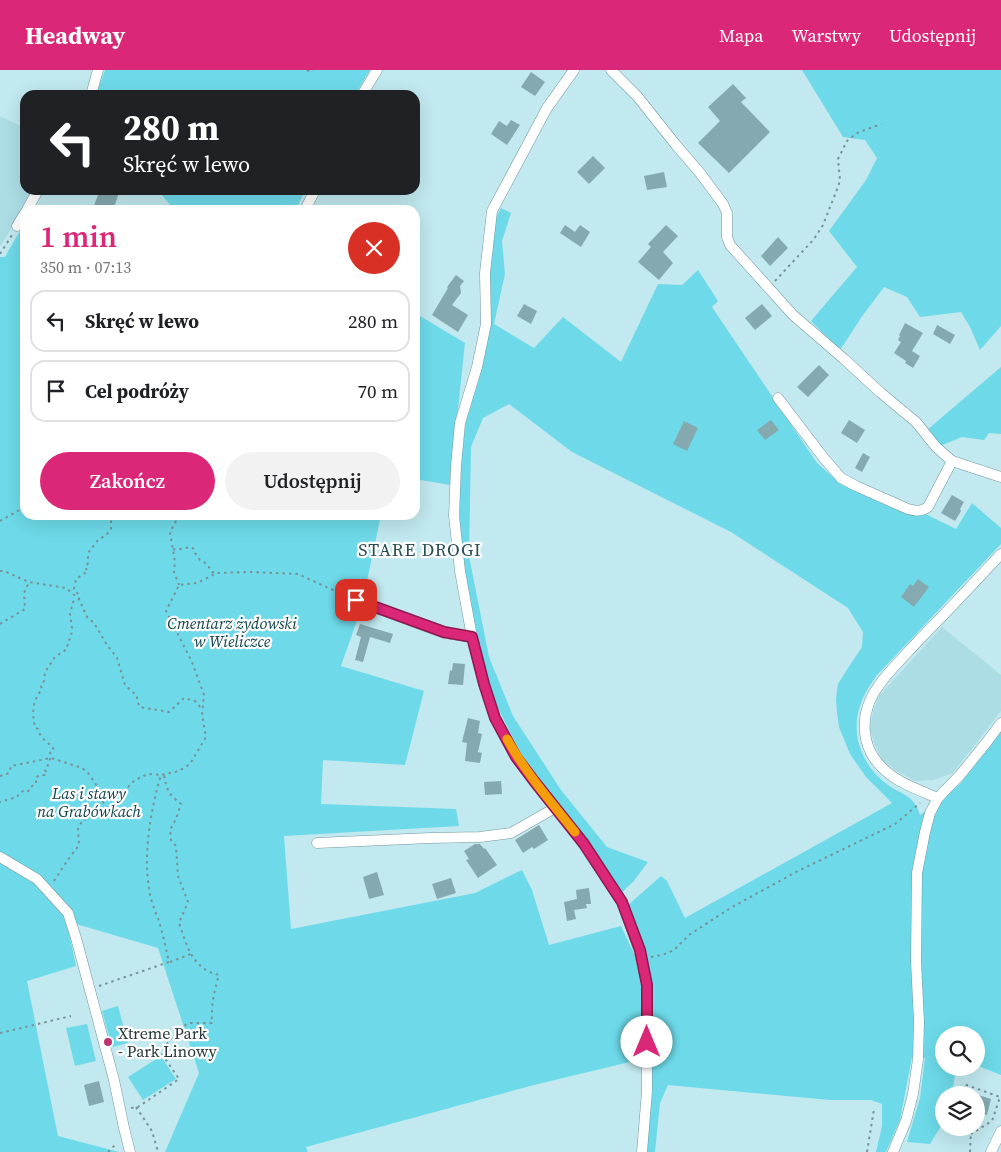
<!DOCTYPE html>
<html lang="pl">
<head>
<meta charset="utf-8">
<style>
	body { margin:0; font-family:"Source Serif 4",serif; background:#f2f2f2; color:#202124; height:100vh; display:flex; flex-direction:column; font-size:19px; white-space:nowrap }
	* { box-sizing:border-box; margin:0 }
	p { font-size:16px; color:#757577 }
	.icon { flex:none; width:28px; height:28px; fill:none; stroke:currentColor; stroke-width:2; stroke-linecap:round; stroke-linejoin:round }
	.map { position:relative; flex:1; overflow:hidden }
	.drawer { position:absolute; left:20px; top:135px; width:400px; height:315px; display:flex; flex-direction:column; background:#fff; border-radius:15px; box-shadow:0 5px 20px #0002 }
	.drawer>* { flex:none }
	.top-card { position:absolute; left:20px; top:20px; width:400px; height:105px; border-radius:15px; box-shadow:0 5px 20px #0002; background:#202124; color:#fff; overflow:hidden }
	.tools { position:absolute; left:935px; top:956px; display:grid; gap:10px }
	.tools a { display:grid; place-items:center; width:50px; height:50px; border-radius:50%; background:#fff; box-shadow:0 5px 20px #0002; font-size:25px }
	.pin { position:absolute; display:grid; place-items:center; width:42px; height:42px; color:#fff; margin:-21px; border-radius:10px; box-shadow:0 2px 8px #0006 }
	.me { position:absolute; width:55px; margin:-28px; rotate:0deg; stroke-linejoin:round; filter:drop-shadow(0 0 4px #0008) }
	.turn { display:flex; align-items:center; gap:18px; height:105px; padding:0 20px; font-size:22px }
	.turn .icon { width:65px; height:65px; stroke-width:2.5 }
	.turn b { display:block; font-size:35px; line-height:42px }
	.round { display:grid; place-items:center; flex:none; width:52px; height:52px; border-radius:26px; background:#f2f2f2 }
	.head { display:flex; align-items:center; justify-content:space-between; height:85px; padding:0 20px }
	h1 { font-size:30px; font-weight:600; line-height:38px; color:#db2777 }
	.action { display:flex; gap:10px; margin-top:auto; padding:10px 20px }
	.action a { flex:1; height:58px; border-radius:30px; background:#db2777; color:#fff; font-size:20px; font-weight:600; line-height:58px; text-align:center }
	.action a+a { background:#f2f2f2; color:#202124 }
	ul { padding:0; list-style:none }
	li { display:flex; align-items:center; gap:15px; height:62px; margin:0 10px 8px; padding:0 10px; border:2px solid #e0e0e0; border-radius:15px }
	li div { flex:1 }
	li b { display:block; font-size:19px }
	li em { font-style:normal }
	header { display:flex; align-items:center; gap:30px; box-sizing:border-box; height:70px; padding:0 25px; background:#db2777; color:#fff }
	header strong { font-size:24px }
	nav { display:flex; gap:28px; margin-inline-start:auto; font-size:18px }
	.map>svg:first-child { display:block }
	.built { fill:#acdde4 }
	.green { fill:#6edae9 }
	.building { fill:#84aab0 }
	.lines { fill:none; stroke-linecap:round; stroke-linejoin:round }
	.minor-casing { stroke:#72989e; stroke-width:11 }
	.path { stroke:#779397; stroke-width:2; stroke-dasharray:2.5 4; stroke-linecap:butt }
	.minor { stroke:#fff; stroke-width:10 }
	.route-casing { stroke:#8e194d; stroke-width:12 }
	.route { stroke:#db2777; stroke-width:9 }
	.slow { stroke:#f59e0b; stroke-width:9 }
	.poi-dot { fill:#bc3370; stroke:#fff; stroke-width:2 }
	.labels { text-anchor:middle; dominant-baseline:central; stroke-width:4.5; stroke-linejoin:round; paint-order:stroke }
	.park-label { font-size:16px; font-style:italic; fill:#0f444b; stroke:#fff }
	.poi-label { font-size:16px; fill:#273639; stroke:#fff; text-anchor:start }
	.neighbourhood-label { font-size:18px; letter-spacing:1px; fill:#2a4e53; stroke:#fff }
</style>
</head>
<body>
<header>
<strong>Headway</strong>
<nav><a>Mapa</a><a>Warstwy</a><a>Udostępnij</a></nav>
</header>
<div class="map">
<svg width="1001" height="1082" viewBox="0 0 1001 1082">
	<rect width="100%" height="100%" fill="#c1e9ef"/>
	<!-- built -->
	<g class="built">
		<path d="M0,46L25,58V120H34L0,177Z"/>
		<path d="M942,557L1001,605V641L953,703L933,710L915,711L895,700L882,690L875,676L870,659L873,641L879,626Z"/>
	</g>
	<!-- green -->
	<g class="green">
		<path d="M105,0H370L355,25H96Z"/>
		<path d="M802,0H1001V256L980,280L970,257L961,242L920,247L907,227L884,217L863,245L840,280L811,251L857,197L829,161L866,110L877,88L865,70L843,67Z"/>
		<path d="M157,120H305L296,140H175Z"/>
		<path d="M501,138L511,143L502,171L505,204L494,254L534,278L563,247L621,292L658,214L682,215L698,200L718,231L712,237L817,393L842,415L903,442L907,435L956,459L972,433L1001,458V474L877,605C870,615 863,625 860,636C850,666 863,697 888,715C904,726 914,725 920,745L960,714L1001,662V1005L976,995V965H944V998H956L952,1025H944V1051L930,1074L907,1072L920,1028L925,988L912,987L900,1050L886,1082H876L882,1056V1034L871,1030H830L668,1015L660,1033L655,1082H645L653,984L646,884L627,836L661,806L667,811L685,848L892,733L866,707L850,684L839,657L837,643L836,629L838,614L846,601L862,577L863,562L848,538L731,462L572,382L509,334L483,348L471,377L469,486L489,587L513,646L561,720L607,777L648,792L633,812L620,824L523,688L495,632L485,599L463,502L460,452V396L466,352L480,305L493,153Z"/>
		<path d="M25,152V445H381L361,539L341,596L424,621L405,695L323,690L321,734L456,739L459,756L284,766L291,859L475,823L522,800L532,820L549,875L621,856L638,892L643,930L642,989L530,1016L306,1077L308,1082H165L199,1003L158,878L76,854L68,858L76,896L27,911L58,1066L119,1082H0V187H5Z"/>
		<path d="M415,243L465,273L450,415L415,409Z"/>
		<path d="M1001,297V364L989,363L984,370L962,367L940,376L927,360Z"/>
		<path d="M118,936L128,973L112,977L102,941Z"/>
		<path d="M87,954L96,991L75,996L66,958Z"/>
		<path d="M161,986L176,1009L143,1030L128,1007Z"/>
	</g>
	<!-- building -->
	<g class="building">
		<path d="M531,2L545,12L535,26L521,17Z"/>
		<path d="M733,14L746,28L741,32L770,62L729,103L698,73L720,51L708,37Z"/>
		<path d="M511,50L520,55L507,75L491,64L499,51L507,56Z"/>
		<path d="M593,86L605,98L589,114L577,102Z"/>
		<path d="M664,102L667,117L647,120L644,106Z"/>
		<path d="M100,120H120L113,140H98L93,138Z"/>
		<path d="M565,155L575,162L580,155L590,162L581,177L560,163Z"/>
		<path d="M666,155L678,166L663,182L673,193L659,210L638,192L651,177L648,174Z"/>
		<path d="M778,167L788,178L770,196L761,186Z"/>
		<path d="M456,205L464,211L460,216L461,223L452,235L468,245L458,262L432,245L448,218L447,217Z"/>
		<path d="M524,234L537,241L531,254L517,246Z"/>
		<path d="M762,234L772,246L755,260L745,248Z"/>
		<path d="M905,253L923,263L912,281L920,286L913,298L905,293L906,291L894,283L901,272L898,270L900,266L899,265Z"/>
		<path d="M937,255L955,265L950,274L933,264Z"/>
		<path d="M819,295L829,305L808,327L797,317Z"/>
		<path d="M771,350L779,360L765,370L757,360Z"/>
		<path d="M849,350L865,360L857,373L841,363Z"/>
		<path d="M684,351L698,358L687,381L673,374Z"/>
		<path d="M863,383L870,387L862,402L855,398Z"/>
		<path d="M952,425L964,432L960,439L961,441L955,451L941,443Z"/>
		<path d="M918,509L929,517L914,537L901,527L910,514L913,516Z"/>
		<path d="M360,554L393,564L390,573L370,567L363,592L355,590L361,567L356,565Z"/>
		<path d="M453,593L465,594L463,615L448,614L450,600L452,601Z"/>
		<path d="M468,648L480,651L478,663L482,664L478,682L482,683L480,693L465,691L467,673L462,672Z"/>
		<path d="M501,711L502,724L485,725L484,712Z"/>
		<path d="M539,755L548,770L534,779L532,777L523,783L515,770Z"/>
		<path d="M475,774H480L484,779L485,778L497,795L478,808L466,790L469,789L464,781Z"/>
		<path d="M377,802L384,825L369,829L363,807Z"/>
		<path d="M451,808L456,823L437,829L432,814Z"/>
		<path d="M589,818L591,834H586L587,838L574,840L576,849L567,851L564,832L577,829L576,820Z"/>
		<path d="M99,1011L104,1032L89,1036L84,1015Z"/>
		<path d="M978,1025L991,1029L987,1045L976,1042V1031Z"/>
	</g>
	<g class="lines">
		<defs>
			<g id="minor">
				<path d="M574,0L547,38L492,141L485,203L486,254L477,297L460,353L456,396L454,446L460,501L472,567L484,614L495,648L516,687L534,711L585,774L622,832L639,880L647,915V1021L642,1082"/>
				<path d="M611,0L637,26L676,75L700,103L723,134L727,143V167L730,175L793,245L844,289L881,323L916,352L936,377L952,391L1001,407"/>
				<path d="M91,25L98,0"/>
				<path d="M362,25L377,0"/>
				<path d="M27,140L38,120"/>
				<path d="M305,140L315,120"/>
				<path d="M17,156L25,143"/>
				<path d="M778,328L823,387L841,408L856,416L908,439C915,441 921,442 928,437L952,391"/>
				<path d="M360,518L356,530L444,563L472,567"/>
				<path d="M938,728C914,718 889,710 874,688C864,673 862,653 868,636C875,613 903,588 919,570C947,542 974,513 1001,484"/>
				<path d="M317,773L430,768L480,767L511,763L555,738"/>
				<path d="M0,787L37,809L68,843L76,868L114,1010L124,1058L130,1082"/>
				<path d="M893,1082L906,1051L913,1024L918,989L919,951L916,891L917,803L925,762L930,743L938,728L960,705L986,673L1001,653"/>
				<path d="M991,1082L1001,1061"/>
			</g>
		</defs>
		<!-- minor casing -->
		<use href="#minor" class="minor-casing"/>
		<!-- path -->
		<g class="path">
			<path d="M307,0L311,2L312,0"/>
			<path d="M0,184L12,165"/>
			<path d="M775,211L814,169L823,155L838,117L840,110L838,89L847,71L857,63L881,54"/>
			<path d="M125,445L122,449L115,446L111,448V459L106,465L98,470L88,483V493L85,498L88,501L76,509L74,519L79,525V529L87,547L94,553L107,575L117,588L125,615L137,626V631L140,637L169,642L184,628L195,631L202,639"/>
			<path d="M179,445L170,462L175,492L174,502L179,515"/>
			<path d="M0,451L25,437"/>
			<path d="M173,479L176,480L191,477L194,479L195,483L200,490L207,494L212,502L217,503"/>
			<path d="M0,501H4L29,512"/>
			<path d="M0,554L25,539L24,523L29,512L66,518L79,529L73,532L70,544L72,558L71,568L68,571L67,579L55,587L45,602L44,611L41,616L42,619C32,632 32,642 35,658L38,659C41,671 50,672 54,680L50,683C51,689 49,694 45,700L47,703L45,705H41L36,707V714L32,716L31,719L27,722L23,721L20,723L17,727L0,732"/>
			<path d="M0,706L9,703L11,696L51,688L82,698L89,704L99,719L104,735L111,744"/>
			<path d="M54,811L67,791L79,775L78,759L82,751L85,750L87,744L91,743C101,745 101,750 111,744L115,732L123,726L126,719L135,710L148,704L161,705"/>
			<path d="M651,887L662,885L674,880L689,865L732,837L798,801L895,754L920,733"/>
			<path d="M170,892L191,884"/>
			<path d="M99,916L169,892C166,879 163,865 159,851C155,841 150,829 149,818C143,784 151,738 161,705L179,701L190,694L206,667L202,645L204,625L192,592L166,541L179,515L197,513L217,503L250,502L298,504L346,526"/>
			<path d="M0,963L71,946"/>
			<path d="M966,1025L964,1014L1000,1027L992,1051L971,1064"/>
			<path d="M136,1037L152,1061L158,1082"/>
			<path d="M131,1038L138,1037L179,1009L162,984C167,970 177,962 188,953H212C211,936 214,921 219,905C192,899 187,876 179,853L188,832L178,806L176,776L171,770L170,760L176,749L181,734C169,725 166,719 164,704"/>
			<path d="M108,1082L117,1073"/>
			<path d="M867,1082L874,1039"/>
			<path d="M970,1082L971,1058"/>
		</g>
		<!-- minor -->
		<use href="#minor" class="minor"/>
	</g>
	<g class="lines">
		<defs>
			<path id="route" d="M356,530L444,562L472,567L484,614L495,648L516,687L534,711L584,774L622,832L640,880L647,915V972"/>
		</defs>
		<!-- route casing -->
		<use href="#route" class="route-casing"/>
		<!-- route -->
		<use href="#route" class="route"/>
		<!-- slow -->
		<path class="slow" d="M507,669C526,703 551,732 575,762"/>
	</g>
	<!-- markers -->
	<circle class="poi-dot" cx="108" cy="972" r="5"/>
	<g class="labels">
		<!-- park labels -->
		<g class="park-label">
			<text x="232" y="553">Cmentarz żydowski<tspan x="232" dy="18">w Wieliczce</tspan></text>
			<text x="89" y="723">Las i stawy<tspan x="89" dy="18">na Grabówkach</tspan></text>
		</g>
		<!-- poi labels -->
		<g class="poi-label">
			<text x="118" y="963">Xtreme Park<tspan x="118" dy="18">- Park Linowy</tspan></text>
		</g>
		<!-- neighbourhood labels -->
		<g class="neighbourhood-label">
			<text x="420" y="479">STARE DROGI</text>
		</g>
	</g>
</svg>
<div class="tools">
<a><svg class="icon" aria-label="search" viewBox="0 0 24 24"><circle cx="10" cy="10" r="6"/><path d="M15 15l6 6"/></svg></a>
<a><svg class="icon" aria-label="layers" viewBox="0 0 24 24"><path d="M12 4l9 5-9 5-9-5zM3 14l9 5 9-5"/></svg></a>
</div>
<div class="pin" style="left:356px;top:530px;background:#d93025"><svg class="icon" aria-label="arrive" viewBox="0 0 24 24"><path d="M6 21V4h12l-3 4 3 4H6"/></svg></div>
<svg class="me" style="left:647px;top:972px" viewBox="-20 -20 40 40"><circle r="19" fill="#fff"/><path d="M0-13L10 11 0 6-10 11z" fill="#db2777"/></svg>
<div class="top-card">
<div class="turn"><svg class="icon" aria-label="left" viewBox="0 0 24 24"><path d="M17 20v-9H6M10 6l-5 5 5 5"/></svg><div><b>280 m</b>Skręć w lewo</div></div>
</div>
<section class="drawer">
<div class="head"><div><h1>1 min</h1><p>350 m · 07:13</p></div><a class="round" style="background:#d93025;color:#fff"><svg class="icon" aria-label="close" viewBox="0 0 24 24"><path d="M6 6l12 12M18 6L6 18"/></svg></a></div>
<ul>
<li><svg class="icon" aria-label="left" viewBox="0 0 24 24"><path d="M17 20v-9H6M10 6l-5 5 5 5"/></svg><div><b>Skręć w lewo</b></div><em>280 m</em></li>
<li><svg class="icon" aria-label="arrive" viewBox="0 0 24 24"><path d="M6 21V4h12l-3 4 3 4H6"/></svg><div><b>Cel podróży</b></div><em>70 m</em></li>
</ul>
<div class="action"><a>Zakończ</a><a>Udostępnij</a></div>
</section>
</div>
</body>
</html>
